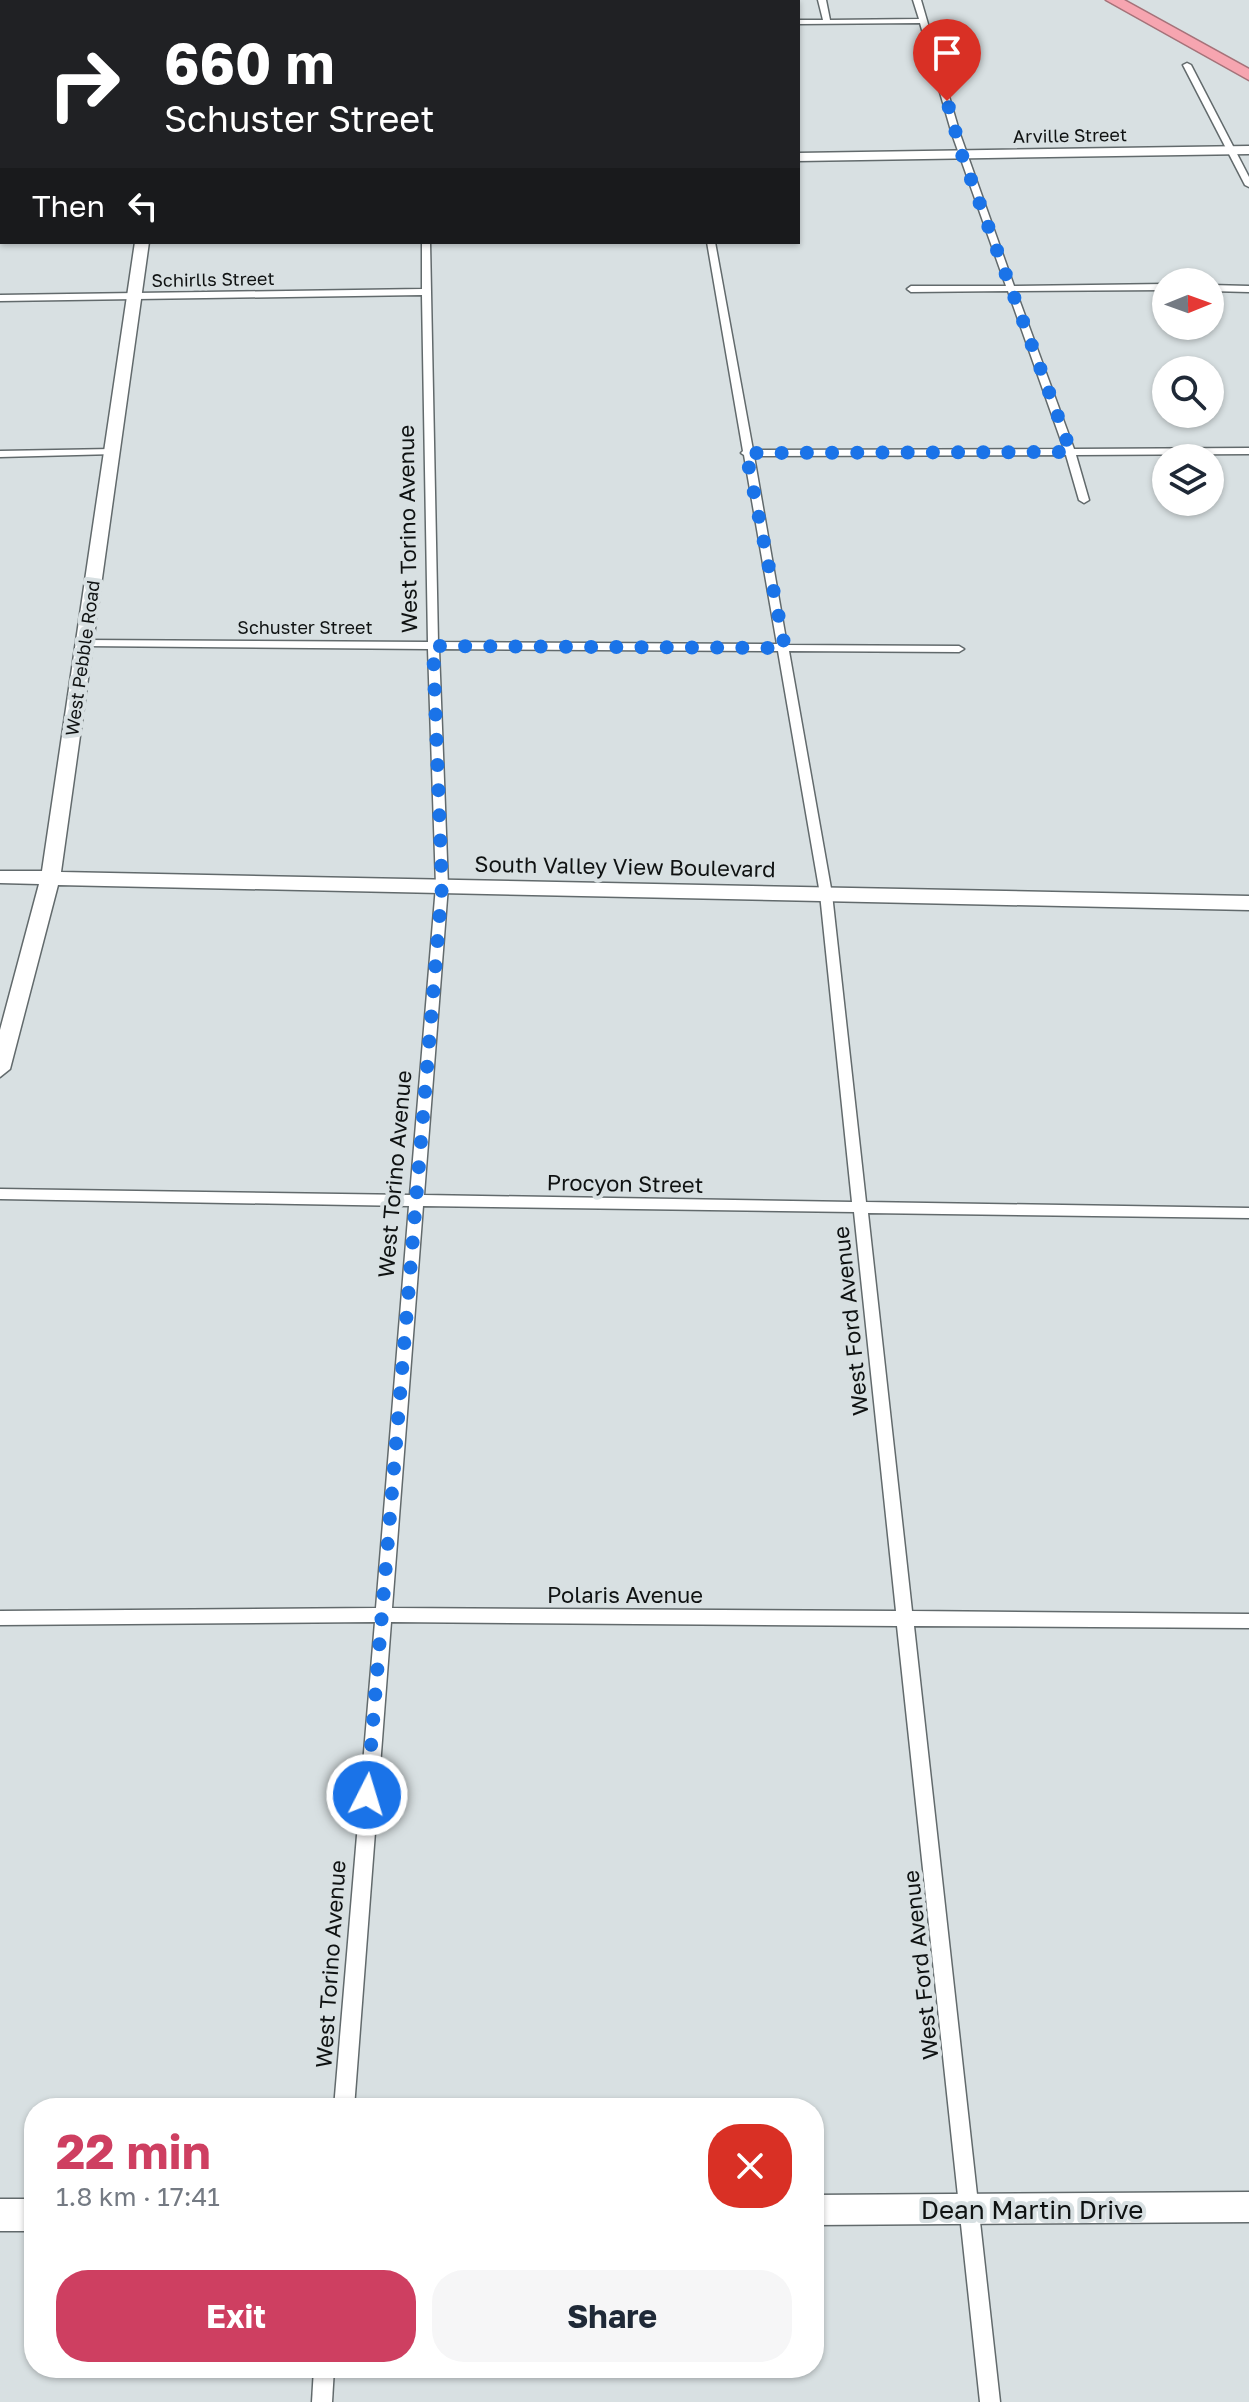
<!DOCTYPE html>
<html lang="en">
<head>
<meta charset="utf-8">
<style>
	body { margin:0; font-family:"Golos Text",sans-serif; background:#f6f6f7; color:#1f2937; height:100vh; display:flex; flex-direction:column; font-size:30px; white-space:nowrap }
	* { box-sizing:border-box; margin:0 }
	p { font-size:26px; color:#747a83 }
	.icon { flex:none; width:44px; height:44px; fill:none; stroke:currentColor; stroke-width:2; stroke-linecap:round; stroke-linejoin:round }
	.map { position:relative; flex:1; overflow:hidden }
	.details { position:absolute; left:24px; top:2098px; width:800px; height:280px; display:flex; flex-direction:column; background:#fff; border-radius:32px; box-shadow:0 2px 6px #0004 }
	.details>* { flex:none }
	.hud { position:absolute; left:0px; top:0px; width:800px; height:244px; box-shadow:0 2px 6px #0004; background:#202124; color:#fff; overflow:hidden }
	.needle { width:52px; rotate:89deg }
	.buttons { position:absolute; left:1152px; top:268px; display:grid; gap:16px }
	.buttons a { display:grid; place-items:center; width:72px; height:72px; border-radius:50%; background:#fff; box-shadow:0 2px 6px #0004; font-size:40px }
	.pin { position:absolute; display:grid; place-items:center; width:68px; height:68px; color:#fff; margin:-82px -34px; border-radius:50% 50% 50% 0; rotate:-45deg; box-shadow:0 0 8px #0007 }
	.pin .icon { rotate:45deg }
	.me { position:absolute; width:88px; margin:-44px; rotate:5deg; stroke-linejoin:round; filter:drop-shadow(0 0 6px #0008) }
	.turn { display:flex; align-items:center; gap:28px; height:168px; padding:0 32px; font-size:36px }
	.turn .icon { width:104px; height:104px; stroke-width:2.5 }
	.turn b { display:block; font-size:56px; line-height:68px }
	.then { display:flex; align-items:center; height:76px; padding:0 32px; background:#0003; gap:16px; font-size:30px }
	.round { display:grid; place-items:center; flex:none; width:84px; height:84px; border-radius:32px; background:#f6f6f7 }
	.overview { display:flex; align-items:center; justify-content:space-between; height:136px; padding:0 32px }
	h1 { font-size:48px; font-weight:700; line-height:60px; color:#ce3f61 }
	.button { display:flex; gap:16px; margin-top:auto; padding:16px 32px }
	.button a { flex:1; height:92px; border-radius:32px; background:#ce3f61; color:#fff; font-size:32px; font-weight:700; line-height:92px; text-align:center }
	.button a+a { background:#f6f6f7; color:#1f2937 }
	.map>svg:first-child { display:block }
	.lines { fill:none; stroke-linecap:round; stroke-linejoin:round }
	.street-casing { stroke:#626a6c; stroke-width:3 }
	.secondary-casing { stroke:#626a6c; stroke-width:3 }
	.highway-casing { stroke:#a57279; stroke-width:3 }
	.street { fill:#fff; fill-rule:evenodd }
	.secondary { fill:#fff; fill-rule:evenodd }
	.highway { fill:#f6a5b0; fill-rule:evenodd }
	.route { stroke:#1a73e8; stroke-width:14; stroke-dasharray:0 25.2 }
	.labels { text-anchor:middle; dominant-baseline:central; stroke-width:8; stroke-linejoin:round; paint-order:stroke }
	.far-street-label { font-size:18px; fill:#0f1212; stroke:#d8e0e2 }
	.street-label { font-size:22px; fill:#0f1212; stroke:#d8e0e2 }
	.near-street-label { font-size:26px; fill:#0f1212; stroke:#d8e0e2 }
</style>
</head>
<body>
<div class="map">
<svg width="1249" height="2402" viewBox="0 0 1249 2402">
	<rect width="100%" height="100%" fill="#d8e0e2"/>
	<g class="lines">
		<defs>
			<g id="street">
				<rect x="252" y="0" width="8" height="2"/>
				<rect x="341" y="0" width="8" height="2"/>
				<path d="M434,0H443L445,2H436Z"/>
				<rect x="671" y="0" width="8" height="2"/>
				<rect x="728" y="0" width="8" height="2"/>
				<path d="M818,0H826L830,20L919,19L913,0H921L960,134L1014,286L1166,284V290L1016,291L1074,449L1249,448V454L1076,455L1089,500L1084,503L1079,500L1066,455L754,456L787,645L959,646L964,649L959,652L789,651L832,894L866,1202L1249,1208V1218L868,1213L912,1611L1249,1614V1628L914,1626L1000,2402H980L897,1626L391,1622L354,2108H334L375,1622L0,1625V1611L376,1608L409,1206L0,1199V1189L410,1195L436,886L428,649L84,646L79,643L84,640L428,642L422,295L0,301V295L422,289V242H430L438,642L777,644L744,455L741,453L743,451L707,242H715L753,450L1064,449L1008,291L911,292L907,289L911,286H1006L952,134L920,23L798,24V20H823ZM439,649L778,651L820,894L852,1202L424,1195L448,886ZM423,1206L854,1212L896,1611L392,1608Z"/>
				<path d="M1187,63L1191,65L1249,177V187L1245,185L1183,65Z"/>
				<path d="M1210,285L1249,286V292L1210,291Z"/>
				<path d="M112,449L115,450V454L0,457V451Z"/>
				<path d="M314,2368H334L332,2402H312Z"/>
			</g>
			<g id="secondary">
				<path d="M188,0H200L187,2Z"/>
				<path d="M1249,146V154L798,161V153Z"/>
				<rect x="0" y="166" width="2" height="8"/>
				<path d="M135,242H149L61,872L1249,896V910L58,885L10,1069L0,1077V1030L39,884L0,883V871H42Z"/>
				<path d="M1249,2192V2222L814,2225V2195Z"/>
				<rect x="0" y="2199" width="34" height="32"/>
			</g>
			<path id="highway" d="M1106,0H1124L1249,69V80Z"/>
		</defs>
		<!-- street casing -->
		<use href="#street" class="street-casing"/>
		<!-- secondary casing -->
		<use href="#secondary" class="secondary-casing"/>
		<!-- highway casing -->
		<use href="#highway" class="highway-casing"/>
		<!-- street -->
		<use href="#street" class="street"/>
		<!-- secondary -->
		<use href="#secondary" class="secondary"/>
		<!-- highway -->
		<use href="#highway" class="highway"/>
	</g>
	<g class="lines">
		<!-- route -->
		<path class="route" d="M367,1795L442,886L433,646L785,648L746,453L1071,452L962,155L947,101"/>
	</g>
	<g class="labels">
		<!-- far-street labels -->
		<g class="far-street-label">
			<text transform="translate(1070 135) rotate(-1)">Arville Street</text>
			<text transform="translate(213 279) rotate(-1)">Schirlls Street</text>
			<text x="305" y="627">Schuster Street</text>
			<text transform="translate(82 658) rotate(-82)">West Pebble Road</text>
		</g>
		<!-- street labels -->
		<g class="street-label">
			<text transform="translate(407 529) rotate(-91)">West Torino Avenue</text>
			<text transform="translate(625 866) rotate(1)">South Valley View Boulevard</text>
			<text transform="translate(394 1174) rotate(-85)">West Torino Avenue</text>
			<text transform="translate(625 1183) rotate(1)">Procyon Street</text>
			<text transform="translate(850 1321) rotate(-96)">West Ford Avenue</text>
			<text x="625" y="1594">Polaris Avenue</text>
			<text transform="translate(330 1964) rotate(-86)">West Torino Avenue</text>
			<text transform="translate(920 1965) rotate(-96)">West Ford Avenue</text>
		</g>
		<!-- near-street labels -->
		<g class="near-street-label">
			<text x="1032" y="2209">Dean Martin Drive</text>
		</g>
	</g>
</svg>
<div class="buttons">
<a><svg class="needle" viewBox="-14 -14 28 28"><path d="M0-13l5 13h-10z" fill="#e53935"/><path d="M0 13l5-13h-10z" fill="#747a83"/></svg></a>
<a><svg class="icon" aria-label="search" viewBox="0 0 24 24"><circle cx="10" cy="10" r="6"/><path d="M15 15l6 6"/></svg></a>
<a><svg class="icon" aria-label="layers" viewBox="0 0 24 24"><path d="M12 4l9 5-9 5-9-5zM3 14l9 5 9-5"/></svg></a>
</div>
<div class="pin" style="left:947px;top:101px;background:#d93025"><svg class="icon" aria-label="arrive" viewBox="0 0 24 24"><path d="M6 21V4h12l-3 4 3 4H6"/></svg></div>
<svg class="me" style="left:367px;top:1795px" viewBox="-20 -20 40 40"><circle r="17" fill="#1a73e8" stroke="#fff" stroke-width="3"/><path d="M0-11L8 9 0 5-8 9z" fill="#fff"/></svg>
<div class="hud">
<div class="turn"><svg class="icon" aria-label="right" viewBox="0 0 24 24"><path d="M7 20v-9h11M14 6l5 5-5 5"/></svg><div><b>660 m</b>Schuster Street</div></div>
<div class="then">Then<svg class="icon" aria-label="left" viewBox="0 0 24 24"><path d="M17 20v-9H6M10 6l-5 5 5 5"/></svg></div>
</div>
<section class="details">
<div class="overview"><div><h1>22 min</h1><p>1.8 km · 17:41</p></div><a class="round" style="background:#d93025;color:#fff"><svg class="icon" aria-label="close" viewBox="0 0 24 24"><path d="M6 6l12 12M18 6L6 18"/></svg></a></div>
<div class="button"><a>Exit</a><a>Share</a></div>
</section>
</div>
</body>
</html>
